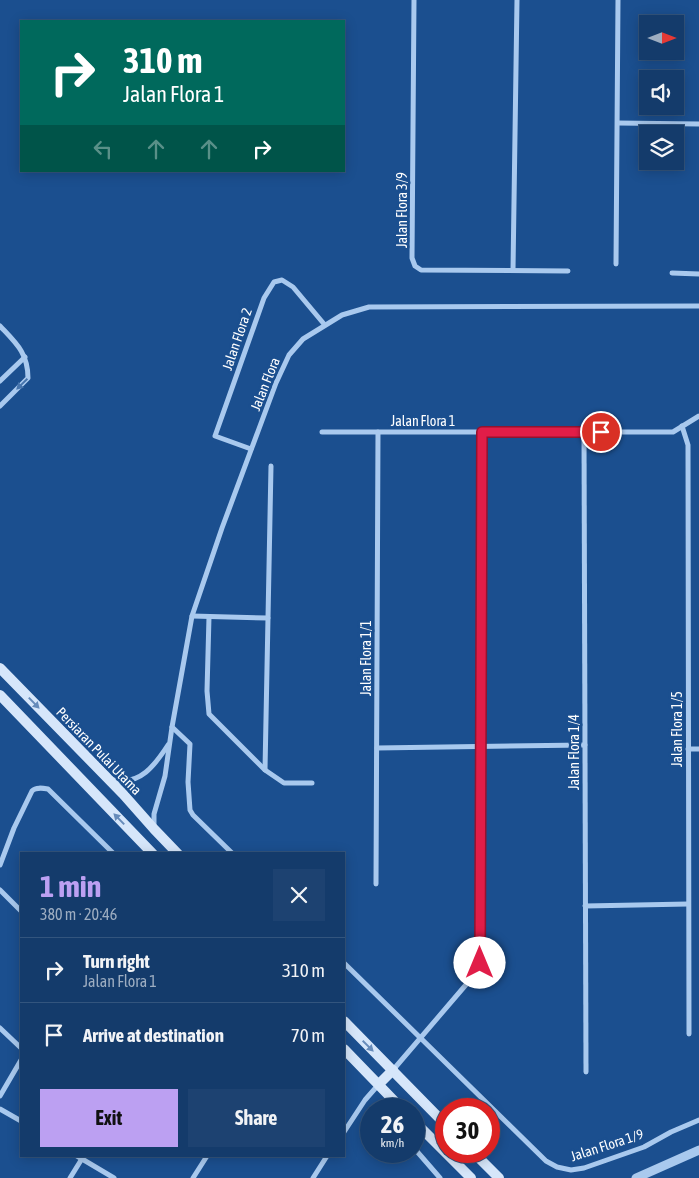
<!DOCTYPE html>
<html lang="en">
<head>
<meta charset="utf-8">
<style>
	body { margin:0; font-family:"Asap Condensed",sans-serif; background:#1d4271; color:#f1f3f6; height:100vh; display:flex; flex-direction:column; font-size:19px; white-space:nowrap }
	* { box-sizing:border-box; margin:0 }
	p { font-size:16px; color:#9dadc1 }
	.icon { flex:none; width:28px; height:28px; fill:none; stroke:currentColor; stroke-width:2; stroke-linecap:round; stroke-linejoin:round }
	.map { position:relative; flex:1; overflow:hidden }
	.side { position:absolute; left:20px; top:852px; width:325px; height:305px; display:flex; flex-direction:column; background:#143b6b; border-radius:0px; box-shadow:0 2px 12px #0003,0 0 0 1px #33557e }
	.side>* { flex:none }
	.top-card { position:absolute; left:20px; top:20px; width:325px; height:152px; border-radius:0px; box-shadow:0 2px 12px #0003,0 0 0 1px #33557e; background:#00695c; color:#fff; overflow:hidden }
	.needle { width:32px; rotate:90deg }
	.tools { position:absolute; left:639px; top:15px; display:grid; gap:10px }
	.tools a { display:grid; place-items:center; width:45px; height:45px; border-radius:0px; background:#143b6b; box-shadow:0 2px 12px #0003,0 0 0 1px #33557e; font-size:25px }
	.speed { position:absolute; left:360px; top:1098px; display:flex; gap:10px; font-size:25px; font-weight:700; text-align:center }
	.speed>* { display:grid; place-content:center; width:65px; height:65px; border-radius:50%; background:#143b6b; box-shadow:0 2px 12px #0003,0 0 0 1px #33557e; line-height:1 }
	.speed small { font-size:12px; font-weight:400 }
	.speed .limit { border:8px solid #d22; background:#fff; color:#111 }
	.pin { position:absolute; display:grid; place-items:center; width:42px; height:42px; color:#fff; margin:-21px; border:2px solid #fff; border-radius:50%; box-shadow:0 1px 5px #0007 }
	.me { position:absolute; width:55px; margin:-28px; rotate:0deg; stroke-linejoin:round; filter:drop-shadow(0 0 4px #0008) }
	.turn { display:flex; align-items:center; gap:18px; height:105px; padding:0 20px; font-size:22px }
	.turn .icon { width:65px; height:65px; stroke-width:2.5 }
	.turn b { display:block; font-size:35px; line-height:42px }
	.lanes { display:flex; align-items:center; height:48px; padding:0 20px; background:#0003; justify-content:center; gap:25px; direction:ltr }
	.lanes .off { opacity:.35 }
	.round { display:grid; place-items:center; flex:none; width:52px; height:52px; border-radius:0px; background:#1d4271 }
	.overview { display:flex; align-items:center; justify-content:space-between; height:85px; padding:0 20px }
	h1 { font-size:30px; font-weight:700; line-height:38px; color:#bca0f2 }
	.primary-button { display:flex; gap:10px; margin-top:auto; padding:10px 20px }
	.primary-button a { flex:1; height:58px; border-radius:0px; background:#bca0f2; color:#111; font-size:20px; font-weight:700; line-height:58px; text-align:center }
	.primary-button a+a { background:#1d4271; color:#f1f3f6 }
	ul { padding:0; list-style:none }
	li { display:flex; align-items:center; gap:15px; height:65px; padding:0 20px; border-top:1px solid #33557e }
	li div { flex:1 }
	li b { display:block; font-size:19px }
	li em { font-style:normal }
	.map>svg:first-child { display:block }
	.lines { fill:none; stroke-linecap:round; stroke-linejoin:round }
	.minor { stroke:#a9c9ee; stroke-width:5 }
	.tertiary { stroke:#a9c9ee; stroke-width:9 }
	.secondary { stroke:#d6e6fa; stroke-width:10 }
	.oneway { fill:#4674ac }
	.oneway2 { fill:#668bba }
	.route-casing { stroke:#92132f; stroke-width:12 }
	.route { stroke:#e11d48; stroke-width:9 }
	.labels { text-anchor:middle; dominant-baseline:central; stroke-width:5; stroke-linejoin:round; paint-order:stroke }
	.street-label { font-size:14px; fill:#fff; stroke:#1b4f8f }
</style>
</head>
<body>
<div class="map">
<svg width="699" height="1178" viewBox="0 0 699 1178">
	<rect width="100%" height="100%" fill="#1b4f8f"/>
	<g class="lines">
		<!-- minor -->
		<g class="minor">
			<path d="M414,0L412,258L415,266L421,270L568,271"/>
			<path d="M618,123L699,124"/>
			<path d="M616,264L618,0"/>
			<path d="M513,270L517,0"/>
			<path d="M672,273L699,274"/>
			<path d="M0,326C16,343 28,353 28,378L0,406"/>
			<path d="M0,381L25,357"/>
			<path d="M682,426L688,445L689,1034"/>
			<path d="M322,432H673L699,416"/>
			<path d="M584,432L586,1072"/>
			<path d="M251,449L215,436L264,298L274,282L282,280L293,287L324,324"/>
			<path d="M192,616L268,618"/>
			<path d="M209,617L207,691L209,714L265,770L284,783H312"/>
			<path d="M172,727L190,744L188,782L190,810L193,815L233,854"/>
			<path d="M377,748L585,745"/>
			<path d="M688,749H699"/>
			<path d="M265,770L271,466"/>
			<path d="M113,780C140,786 155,765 168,745"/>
			<path d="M154,826V814L165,776L172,727L192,616L222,528L276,383L289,355L303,339L342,315L369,307L699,306"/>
			<path d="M0,865L14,828L32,791C36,787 42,788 48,789L114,854"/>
			<path d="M376,884L378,432"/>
			<path d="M0,890L21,911"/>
			<path d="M585,906L688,904"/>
			<path d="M344,963L546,1161L557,1167L571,1170L584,1168L644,1147L671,1132L699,1120"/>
			<path d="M0,1028L21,1048"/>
			<path d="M393,1070L470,980L480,963L482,432"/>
			<path d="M0,1096L21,1060"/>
			<path d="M0,1109L21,1121"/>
			<path d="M344,1132L365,1100L379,1084"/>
			<path d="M414,1148L440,1178"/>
			<path d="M77,1156L114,1178"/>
			<path d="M70,1178L83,1157"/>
			<path d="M193,1178L207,1156"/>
			<path d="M313,1178L327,1156"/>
		</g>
		<!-- tertiary -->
		<path class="tertiary" d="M636,1178L699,1150"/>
		<!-- secondary -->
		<g class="secondary">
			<path d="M0,668L123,794L154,829L178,854"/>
			<path d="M0,695L153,854"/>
			<path d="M344,1021L446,1125"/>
			<path d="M344,1049L402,1109"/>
			<path d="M379,1084L393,1070"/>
			<path d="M414,1121L471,1178"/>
			<path d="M472,1151L499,1178"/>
		</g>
	</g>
	<!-- one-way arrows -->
	<defs><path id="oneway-solid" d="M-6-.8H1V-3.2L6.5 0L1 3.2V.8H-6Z" transform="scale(1.25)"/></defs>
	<use class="oneway" href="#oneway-solid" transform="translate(22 384) rotate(136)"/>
	<g class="oneway2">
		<use href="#oneway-solid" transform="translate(34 703) rotate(46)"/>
		<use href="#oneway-solid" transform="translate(119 819) rotate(-134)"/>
		<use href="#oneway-solid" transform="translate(368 1046) rotate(45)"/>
	</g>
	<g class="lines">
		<defs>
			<path id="route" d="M480,963L482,432H601"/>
		</defs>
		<!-- route casing -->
		<use href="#route" class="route-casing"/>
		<!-- route -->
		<use href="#route" class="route"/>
	</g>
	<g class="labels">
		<!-- street labels -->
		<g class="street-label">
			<text transform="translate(402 210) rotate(-90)">Jalan Flora 3/9</text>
			<text transform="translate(237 339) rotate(-71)">Jalan Flora 2</text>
			<text transform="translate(265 384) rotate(-68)">Jalan Flora</text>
			<text x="423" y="421">Jalan Flora 1</text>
			<text transform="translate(366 658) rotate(-90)">Jalan Flora 1/1</text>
			<text transform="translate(677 729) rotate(-90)">Jalan Flora 1/5</text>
			<text transform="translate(99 751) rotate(46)">Persiaran Pulai Utama</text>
			<text transform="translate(574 752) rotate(-90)">Jalan Flora 1/4</text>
			<text transform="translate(607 1145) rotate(-18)">Jalan Flora 1/9</text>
		</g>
	</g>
</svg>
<div class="tools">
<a><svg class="needle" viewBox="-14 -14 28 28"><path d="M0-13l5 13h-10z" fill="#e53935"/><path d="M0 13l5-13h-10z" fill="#9dadc1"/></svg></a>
<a><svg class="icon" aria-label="sound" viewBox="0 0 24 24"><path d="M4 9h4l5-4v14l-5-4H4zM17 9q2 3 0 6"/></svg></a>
<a><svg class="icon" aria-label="layers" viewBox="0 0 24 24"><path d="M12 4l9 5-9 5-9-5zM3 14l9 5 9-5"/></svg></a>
</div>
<div class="speed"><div>26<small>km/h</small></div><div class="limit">30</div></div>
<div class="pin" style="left:601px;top:432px;background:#d93025"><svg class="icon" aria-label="arrive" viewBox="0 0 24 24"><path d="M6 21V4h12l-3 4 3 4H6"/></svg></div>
<svg class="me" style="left:480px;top:963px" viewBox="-20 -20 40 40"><circle r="19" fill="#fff"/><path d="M0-13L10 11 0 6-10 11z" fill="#e11d48"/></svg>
<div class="top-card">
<div class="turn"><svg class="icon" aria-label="right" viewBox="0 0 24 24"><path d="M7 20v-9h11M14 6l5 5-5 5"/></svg><div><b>310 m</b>Jalan Flora 1</div></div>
<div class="lanes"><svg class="icon off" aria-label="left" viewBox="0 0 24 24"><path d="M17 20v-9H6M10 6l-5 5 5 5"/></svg><svg class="icon off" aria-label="ahead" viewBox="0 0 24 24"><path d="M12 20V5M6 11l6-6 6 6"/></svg><svg class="icon off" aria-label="ahead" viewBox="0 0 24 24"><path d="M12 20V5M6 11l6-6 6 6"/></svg><svg class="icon" aria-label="right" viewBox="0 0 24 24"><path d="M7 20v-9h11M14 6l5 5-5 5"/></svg></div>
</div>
<section class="side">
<div class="overview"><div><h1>1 min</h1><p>380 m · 20:46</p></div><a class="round"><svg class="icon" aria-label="close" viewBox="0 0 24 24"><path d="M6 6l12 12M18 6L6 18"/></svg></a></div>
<ul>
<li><svg class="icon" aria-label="right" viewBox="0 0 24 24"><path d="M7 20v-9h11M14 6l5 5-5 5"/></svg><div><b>Turn right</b><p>Jalan Flora 1</p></div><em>310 m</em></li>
<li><svg class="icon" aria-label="arrive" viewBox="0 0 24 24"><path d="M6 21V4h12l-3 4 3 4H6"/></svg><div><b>Arrive at destination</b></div><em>70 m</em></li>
</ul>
<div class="primary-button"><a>Exit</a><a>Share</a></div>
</section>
</div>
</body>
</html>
